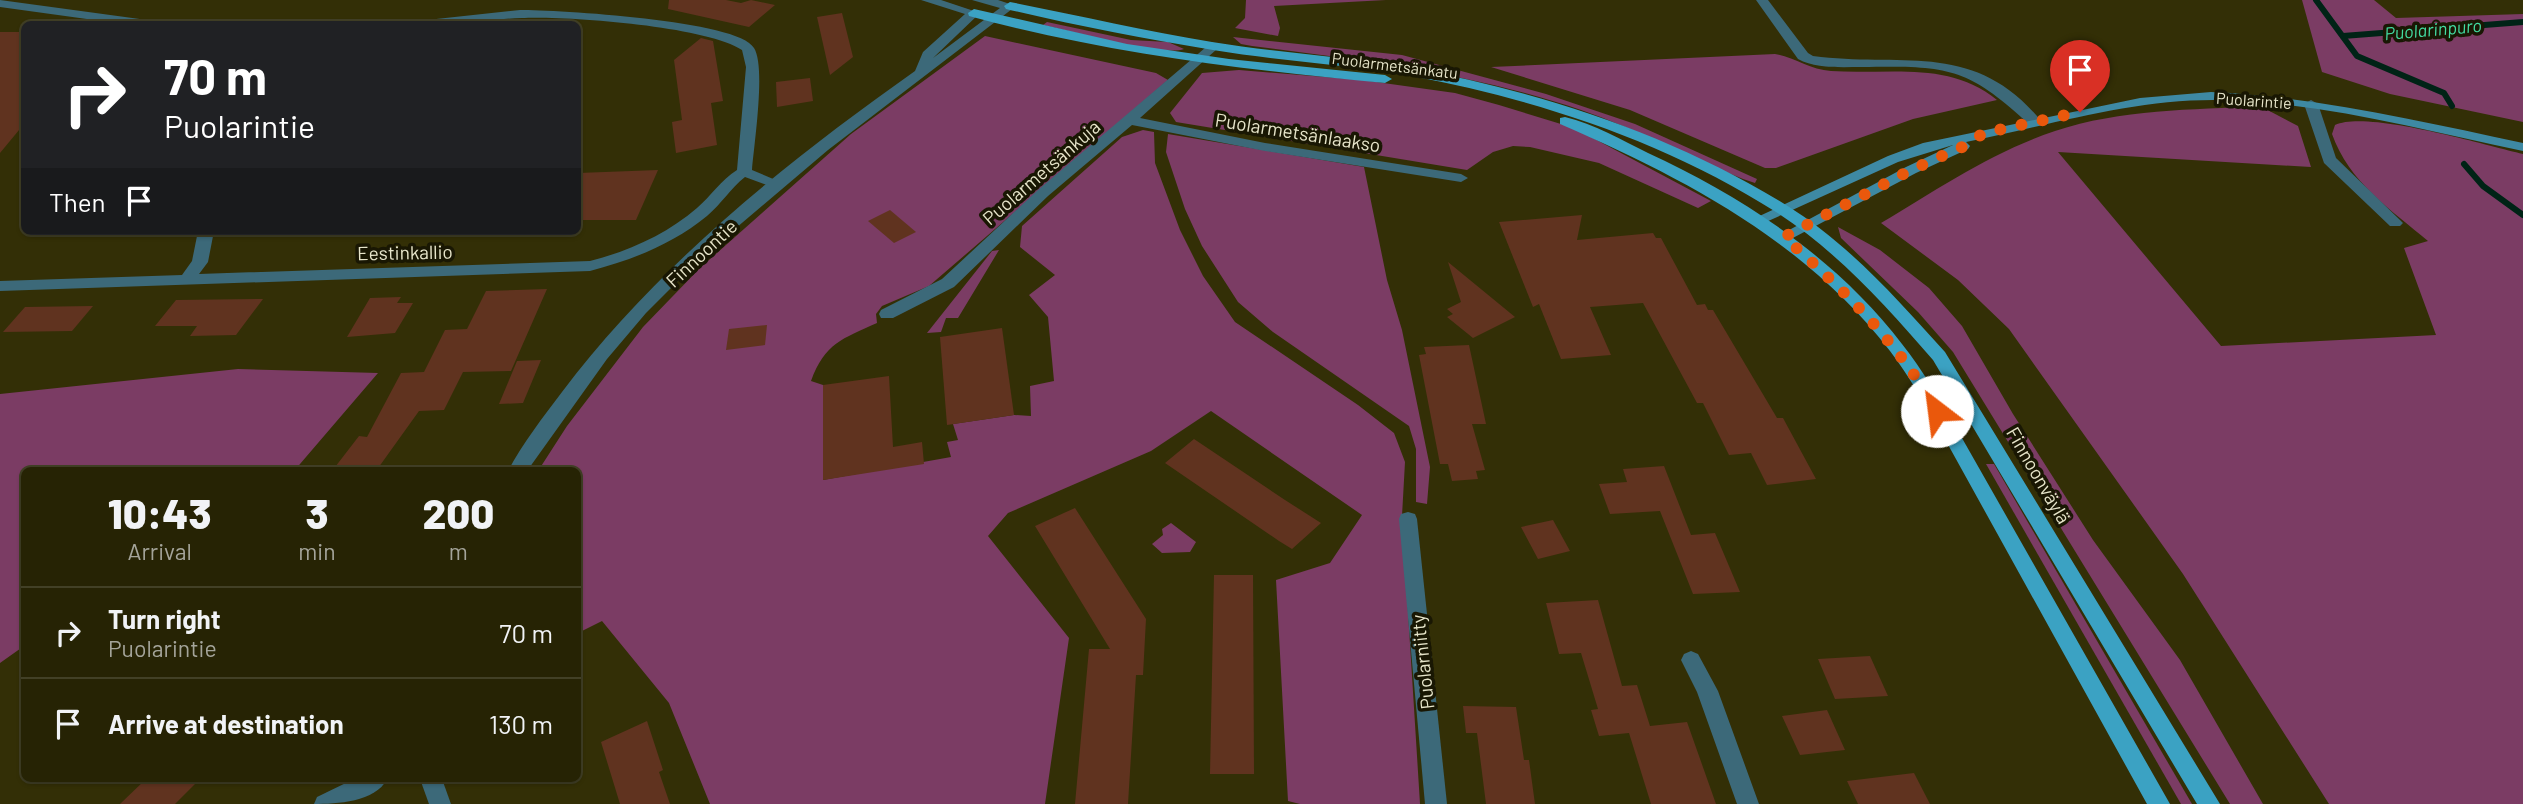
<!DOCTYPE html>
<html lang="en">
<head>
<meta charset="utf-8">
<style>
	body { margin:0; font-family:Barlow,sans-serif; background:#2e2b0e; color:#f1f3f6; height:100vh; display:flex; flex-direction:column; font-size:26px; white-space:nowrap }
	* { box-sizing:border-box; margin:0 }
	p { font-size:23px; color:#a4a49a }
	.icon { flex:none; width:38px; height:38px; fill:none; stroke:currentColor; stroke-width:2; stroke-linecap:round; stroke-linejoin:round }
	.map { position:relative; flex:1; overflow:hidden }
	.drawer { position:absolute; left:21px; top:467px; width:560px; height:315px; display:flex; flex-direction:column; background:#262304; border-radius:10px; box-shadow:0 2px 5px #0004,0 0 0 2px #424026 }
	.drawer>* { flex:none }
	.banner { position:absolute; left:21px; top:21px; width:560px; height:214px; border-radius:10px; box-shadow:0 2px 5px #0004,0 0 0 2px #424026; background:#202124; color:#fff; overflow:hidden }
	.pin { position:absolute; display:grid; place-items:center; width:60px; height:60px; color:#fff; margin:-72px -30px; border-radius:50% 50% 50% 0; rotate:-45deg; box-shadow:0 0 7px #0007 }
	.pin .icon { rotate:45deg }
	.me { position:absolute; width:77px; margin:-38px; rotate:330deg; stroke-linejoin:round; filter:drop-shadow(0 0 5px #0008) }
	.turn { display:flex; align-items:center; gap:24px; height:147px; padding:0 28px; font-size:32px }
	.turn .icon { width:91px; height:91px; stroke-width:2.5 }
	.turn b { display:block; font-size:49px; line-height:60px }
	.then { display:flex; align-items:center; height:66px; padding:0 28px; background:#0003; gap:14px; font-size:26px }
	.eta { display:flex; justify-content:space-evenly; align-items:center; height:119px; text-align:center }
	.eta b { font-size:42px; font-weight:800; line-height:49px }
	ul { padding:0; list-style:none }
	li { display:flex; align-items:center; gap:21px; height:91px; padding:0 28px; border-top:2px solid #424026 }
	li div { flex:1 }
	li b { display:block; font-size:26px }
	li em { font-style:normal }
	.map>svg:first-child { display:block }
	.green { fill:#7b3c64 }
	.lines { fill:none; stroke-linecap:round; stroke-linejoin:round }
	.stream { stroke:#002316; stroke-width:6 }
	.building { fill:#60331f }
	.minor { fill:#3c6979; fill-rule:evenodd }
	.tertiary { fill:#3c6979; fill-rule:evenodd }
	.secondary { fill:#3e89a3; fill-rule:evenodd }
	.primary { fill:#3ba2c3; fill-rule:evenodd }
	.route { stroke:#ea580c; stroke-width:12; stroke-dasharray:0 21.6 }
	.labels { text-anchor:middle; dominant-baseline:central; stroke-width:7; stroke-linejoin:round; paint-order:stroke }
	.far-street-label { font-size:16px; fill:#e7e5ca; stroke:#191703 }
	.far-water-label { font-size:18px; font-style:italic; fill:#43dda2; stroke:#191703 }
	.street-label { font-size:19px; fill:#e7e5ca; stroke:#191703 }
</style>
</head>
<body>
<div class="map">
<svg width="2523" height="804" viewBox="0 0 2523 804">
	<rect width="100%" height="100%" fill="#332f06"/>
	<!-- green -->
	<g class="green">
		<path d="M1246,0H1386L1274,6L1280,28L1278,36L1235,28L1245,18Z"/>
		<path d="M2302,0H2374L2396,18L2523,14V122L2390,94L2322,72Z"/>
		<path d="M1047,22L1131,40L1168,42L1184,49C1161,57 1072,31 1043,25Z"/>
		<path d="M985,36L1156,73L1168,80L929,286L882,306L876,314L877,323C842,339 825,343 811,381L823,385V480L951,457L947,442L958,440L953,424L1014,415L1031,416L1030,386L1054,381L1048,317L1029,295L1055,275L1020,247L1022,226L1122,137L1143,130L1154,132L1155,163L1180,230L1203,276L1235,322L1358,405L1394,433L1405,462L1402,516L1420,804H1300L1288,801L1276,580L1330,563L1362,515L1211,411L1151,451L1008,513L988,536L1069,638L1045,804H710L669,703L602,621L578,633V471H538L567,426L643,327L700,268L851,134Z"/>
		<path d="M1233,37L1402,55L1546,94L1635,124L1757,179L1755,183L1743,179C1688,157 1637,129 1581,110C1475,74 1363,60 1252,46L1241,44Z"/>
		<path d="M1775,54C1794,57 1810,70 1831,71C1888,75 1949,60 1997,100L1913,119L1776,168H1765L1630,110L1491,67Z"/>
		<path d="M1239,70L1362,80L1455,93L1499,105L1574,128L1711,201L1698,208L1599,163L1530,147L1513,146L1493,152L1467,170L1176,122L1170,113L1202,73Z"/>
		<path d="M2260,106L2298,126L2311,167L2058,152L2221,346L2436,335L2404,248L2428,241C2390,209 2349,182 2332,134L2335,125C2368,110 2484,145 2523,154V804H2329L2183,574L2009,329L1958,280L1881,223C1938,189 1992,152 2055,131C2121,109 2192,110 2260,106Z"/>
		<path d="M1168,134L1364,167L1387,280L1402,330L1430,467L1427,504L1416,502V449L1409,426L1273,332L1238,302L1202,246L1185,209L1166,152Z"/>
		<path d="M1838,227L1880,250L1929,288L1962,326L2013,414L2093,540L2180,660L2263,804H2230L1953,352L1918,312L1841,238Z"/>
		<path d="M999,250L958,318H946L941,332L927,333L992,251Z"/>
		<path d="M238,369L378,373L294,471H24V646L0,663V394Z"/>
		<path d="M1986,464H1994L2192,804H2181Z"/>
		<path d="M1171,523L1196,542L1190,552L1162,553L1152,544L1163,535L1162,529Z"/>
	</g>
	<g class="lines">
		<!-- stream -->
		<g class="stream">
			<path d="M2316,0L2357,56L2444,93L2452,106"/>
			<path d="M2343,36L2523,22"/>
			<path d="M2464,164L2483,186L2523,215"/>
		</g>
	</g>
	<!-- building -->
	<g class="building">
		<path d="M669,0H726L741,3L751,0L775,5L749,27L668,9Z"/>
		<path d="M842,13L853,57L830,75L817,17Z"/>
		<path d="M0,32H24V124L0,153Z"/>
		<path d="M701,38L713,41L723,101L711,103L717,145L676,153L672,122L682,120L674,60Z"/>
		<path d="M810,78L813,101L777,107L776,82Z"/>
		<path d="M658,170L636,220H578V173Z"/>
		<path d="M890,210L916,232L894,243L868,221Z"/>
		<path d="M1582,215L1577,240L1653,233L1656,238H1661L1697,305L1705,304L1708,310H1713L1777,418H1783L1816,479L1767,485L1751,453L1729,455L1703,403H1697L1643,303L1590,307L1611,355L1561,359L1539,304L1533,307L1499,222Z"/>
		<path d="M1448,262L1515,317L1473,338L1447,317L1453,314L1447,309L1461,302Z"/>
		<path d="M547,289L511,371L463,372L444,410L419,411L376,471H332L359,436L367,437L401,373L424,372L445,330L467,329L486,291Z"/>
		<path d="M401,297L397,303H413L395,333L347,337L370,298Z"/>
		<path d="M263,299L236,335L190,336L197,326H155L176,300Z"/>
		<path d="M93,306L72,331L3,332L25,307Z"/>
		<path d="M767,325L765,345L726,350L729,329Z"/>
		<path d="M1002,328L1014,415L947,425L940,337Z"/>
		<path d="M1469,345L1486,424H1472L1485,470L1476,471L1478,479L1452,481L1448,464H1440L1419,355L1426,354L1424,347Z"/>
		<path d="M541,360L523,403L499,404L517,361Z"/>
		<path d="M889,376L893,447L922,442L924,464L823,480V385Z"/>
		<path d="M1194,439L1285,500L1321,523L1292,549L1279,541L1165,463Z"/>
		<path d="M1664,466L1691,535L1715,533L1740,592L1693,594L1660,511L1610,514L1599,484L1627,482L1623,469Z"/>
		<path d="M1075,508L1146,619L1143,675H1136L1128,804H1075L1089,649H1110L1035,526Z"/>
		<path d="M1553,520L1570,551L1538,559L1521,527Z"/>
		<path d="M1214,575H1253L1254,774H1210Z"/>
		<path d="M1598,600L1622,686L1637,685L1650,726L1687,722L1716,804H1651L1629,733L1599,736L1591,710L1598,709L1581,653L1559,654L1546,603Z"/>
		<path d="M1870,656L1888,696L1835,699L1818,659Z"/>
		<path d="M1463,706L1516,707L1524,760H1529L1535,804H1486L1477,733H1466Z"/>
		<path d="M1827,710L1845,750L1800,755L1782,716Z"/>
		<path d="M647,721L663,770L659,772L670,804H620L601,742Z"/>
		<path d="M1914,773L1930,804H1858L1847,781Z"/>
		<path d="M146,779H200L175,804H120Z"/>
	</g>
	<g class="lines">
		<!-- minor -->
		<g class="minor">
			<path d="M0,0L147,20L153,24H123L0,7Z"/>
			<path d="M1756,0H1768L1808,53L1813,56C1903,68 1975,39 2042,122L2040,125H2030C1966,66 1947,66 1862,67C1842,67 1816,69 1798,59Z"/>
			<path d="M520,10C556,10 739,20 754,48C766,67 754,144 752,170L785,184L778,189L745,177C731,188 721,204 707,216C673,244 632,260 590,271L0,291V281L182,275L192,261L198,231H214L208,262L199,274L590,261C629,251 667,234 697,208C711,196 721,180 737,170L746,67L742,50C705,26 568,16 522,18C488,19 454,27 421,24L427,20Z"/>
			<path d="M1212,42L1219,46L1217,49L1140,118L1265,143L1461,174L1468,178L1461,182L1265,151L1132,125L1048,196L954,287L893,318H881L879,314L881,310L942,279L1038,190Z"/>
			<path d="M2311,100L2318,104L2336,158L2400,220L2403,223L2400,226H2390L2324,163L2304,104Z"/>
			<path d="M1408,512L1415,514L1417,519L1447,804H1425L1399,519L1401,514Z"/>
			<path d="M1691,651L1698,654L1718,691L1759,804H1737L1697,692L1681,660L1684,654Z"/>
			<path d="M354,779H387C376,802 336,804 314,804L317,797Z"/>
		</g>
		<!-- tertiary -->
		<g class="tertiary">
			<path d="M921,0H941L980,13L933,58L1000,8L972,0H998L1016,6L828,150L703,256L646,313L607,359L527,471H508C523,443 543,417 562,392C658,265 785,163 915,71L923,52L965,14Z"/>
			<path d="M420,779H442L451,804H429Z"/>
		</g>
		<!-- secondary -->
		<path class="secondary" d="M2211,92C2317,97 2420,121 2523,143V151C2422,130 2317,101 2213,100C2130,100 2046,126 1966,142L1970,146L1968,149L1916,173L1789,240H1779L1776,237L1906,167L1953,145L1898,162L1766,222H1756L1753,219L1888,156L1923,143L2140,98Z"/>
		<!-- primary -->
		<g class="primary">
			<path d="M1010,2C1077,15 1145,31 1212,42C1278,53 1346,56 1411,68C1542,92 1673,135 1786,205C1848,243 1897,299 1945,352L2220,804H2197L1933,360C1886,306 1837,251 1776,212C1666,142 1539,100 1412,76C1346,64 1279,61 1213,50C1144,39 1073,25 1006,9L1004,6Z"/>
			<path d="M974,9L1127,44L1229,59L1385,75L1392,79L1385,83C1244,70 1106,53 969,16L968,13Z"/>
			<path d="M1565,117C1594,124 1622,140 1648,153C1744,197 1837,259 1902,344C1922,369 1938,397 1954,424L2170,804H2147L1941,432C1925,404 1909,376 1890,351C1805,241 1684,178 1560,124V118Z"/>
		</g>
	</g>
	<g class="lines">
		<!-- route -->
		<path class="route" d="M1937,411C1896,340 1845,291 1784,237L1911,170L1962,147L1984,133L2080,112"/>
	</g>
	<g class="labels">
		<!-- far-street labels -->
		<g class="far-street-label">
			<text transform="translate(1395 65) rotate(7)">Puolarmetsänkatu</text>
			<text transform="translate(2254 100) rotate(4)">Puolarintie</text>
		</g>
		<!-- far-water labels -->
		<g class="far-water-label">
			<text transform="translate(2433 29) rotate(-5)">Puolarinpuro</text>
		</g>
		<!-- street labels -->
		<g class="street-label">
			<text transform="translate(1298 132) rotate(9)">Puolarmetsänlaakso</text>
			<text transform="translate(1041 172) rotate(-41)">Puolarmetsänkuja</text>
			<text transform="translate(405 252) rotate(-1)">Eestinkallio</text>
			<text transform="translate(701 253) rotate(-43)">Finnoontie</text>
			<text transform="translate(2039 475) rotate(60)">Finnoonväylä</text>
			<text transform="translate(1422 662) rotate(-96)">Puolarniitty</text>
		</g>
	</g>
</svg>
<div class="pin" style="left:2080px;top:112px;background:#d93025"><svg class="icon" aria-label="arrive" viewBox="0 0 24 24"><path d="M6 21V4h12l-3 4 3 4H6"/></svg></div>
<svg class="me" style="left:1937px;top:411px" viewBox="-20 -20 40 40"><circle r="19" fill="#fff"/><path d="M0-13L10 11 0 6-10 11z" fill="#ea580c"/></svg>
<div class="banner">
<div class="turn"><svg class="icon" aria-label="right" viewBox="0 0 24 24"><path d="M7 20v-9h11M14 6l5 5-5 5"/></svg><div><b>70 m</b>Puolarintie</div></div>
<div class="then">Then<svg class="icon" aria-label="arrive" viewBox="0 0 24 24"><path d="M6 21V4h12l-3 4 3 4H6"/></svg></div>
</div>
<section class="drawer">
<div class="eta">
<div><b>10:43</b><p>Arrival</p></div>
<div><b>3</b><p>min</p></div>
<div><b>200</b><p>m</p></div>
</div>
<ul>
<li><svg class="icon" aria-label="right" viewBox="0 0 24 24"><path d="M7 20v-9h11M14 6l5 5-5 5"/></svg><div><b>Turn right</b><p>Puolarintie</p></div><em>70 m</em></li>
<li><svg class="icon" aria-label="arrive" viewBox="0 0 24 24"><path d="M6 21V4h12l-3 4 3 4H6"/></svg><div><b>Arrive at destination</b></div><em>130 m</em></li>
</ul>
</section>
</div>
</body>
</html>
